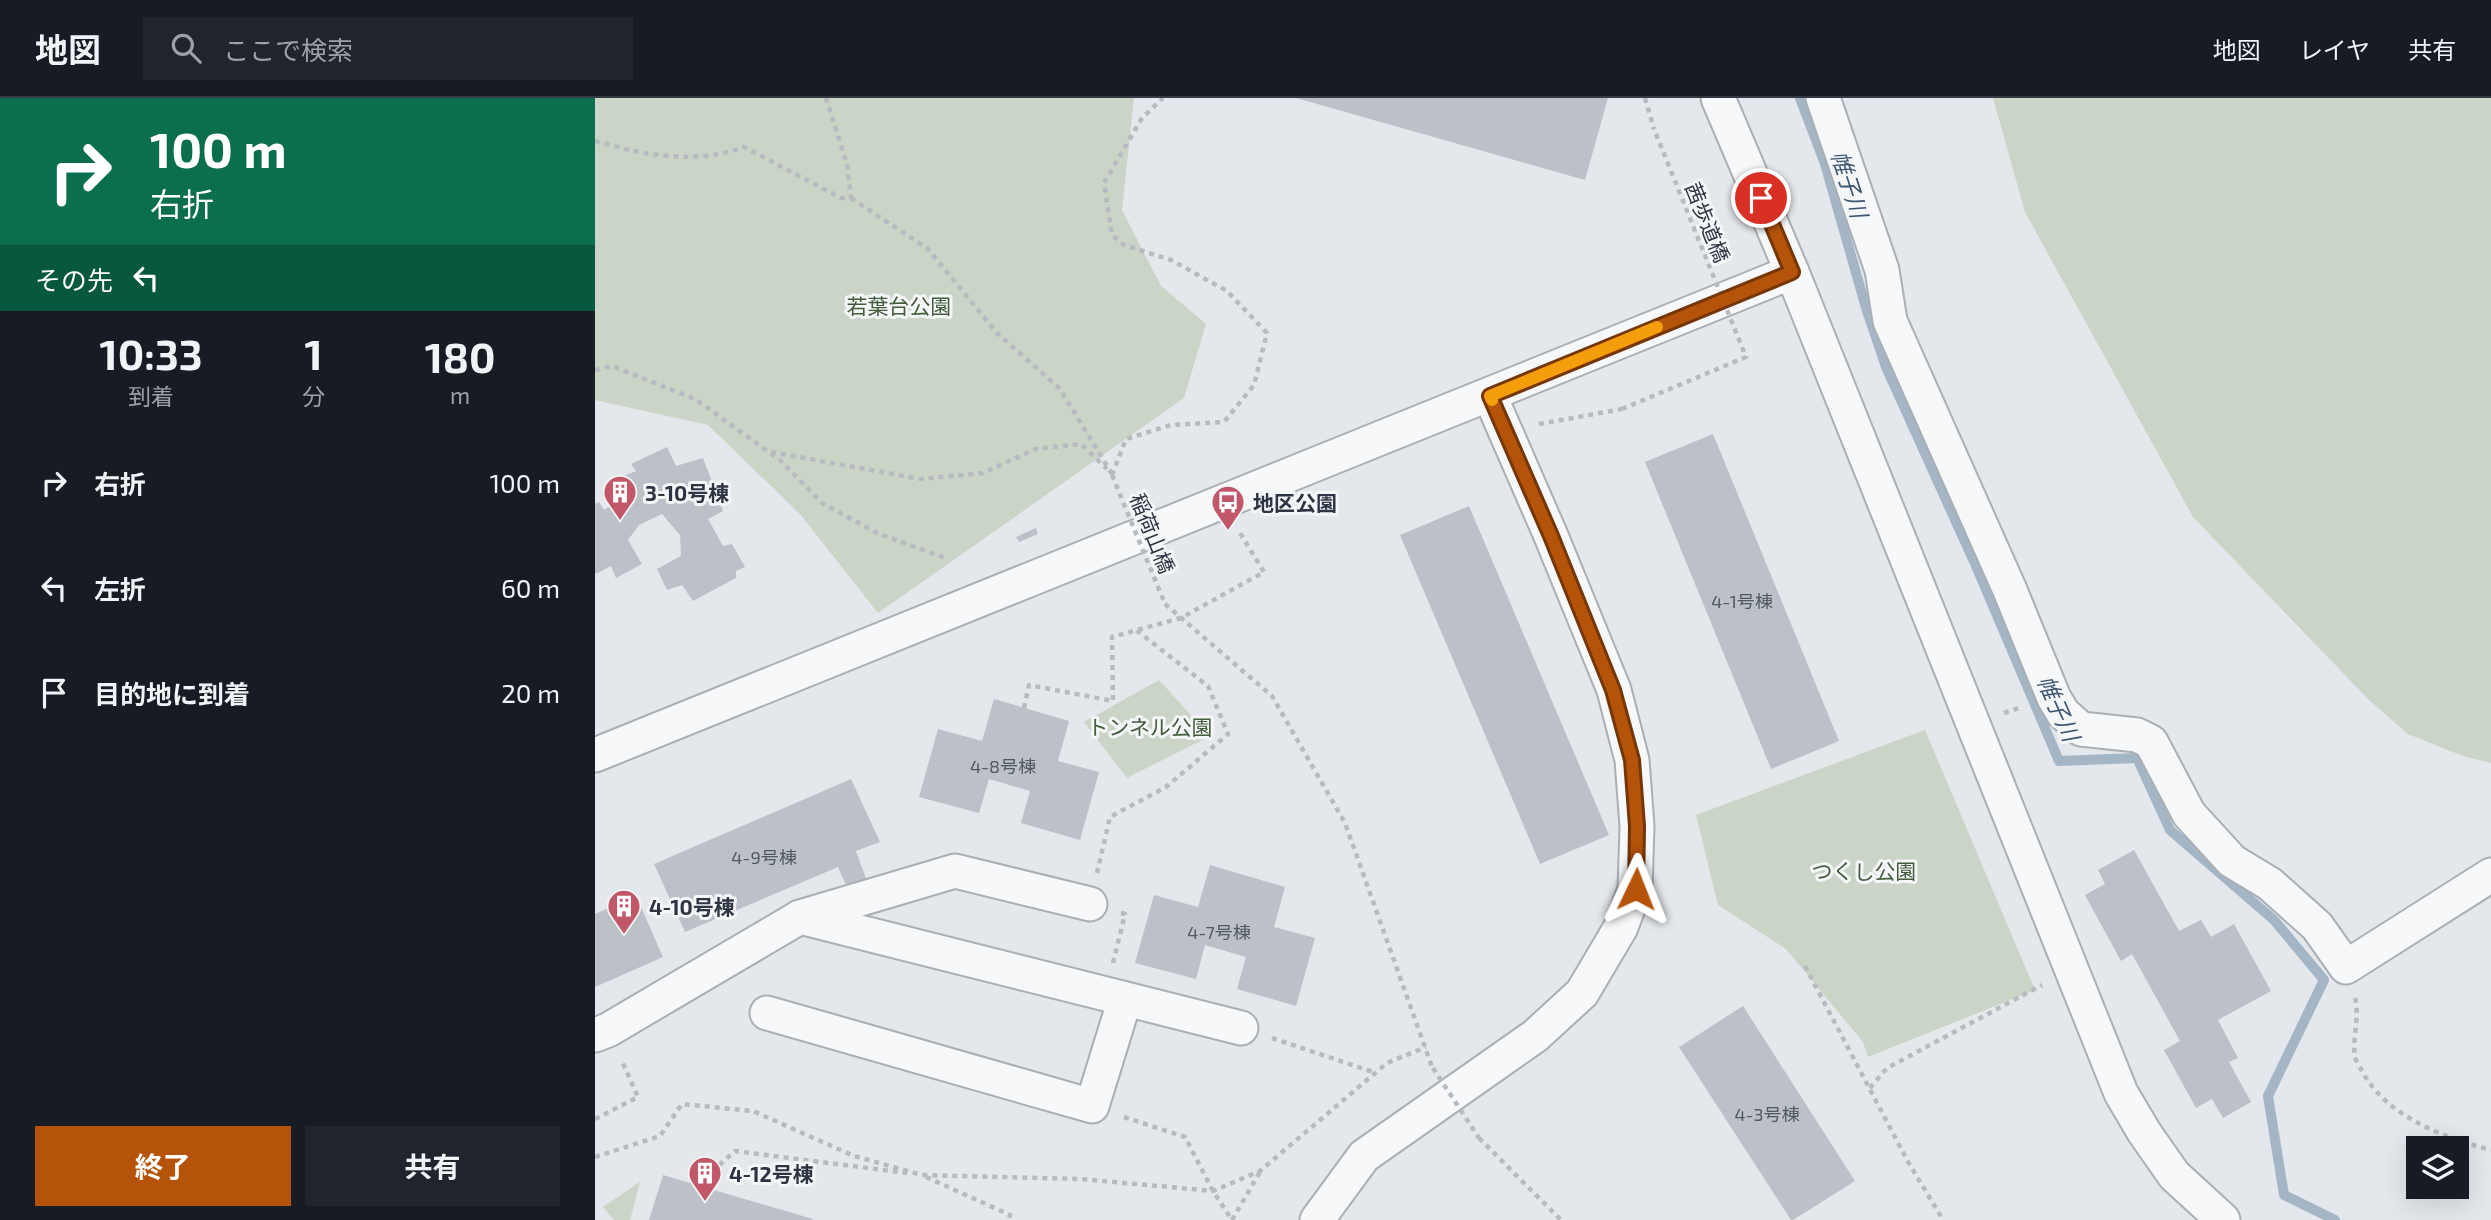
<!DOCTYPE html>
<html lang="ja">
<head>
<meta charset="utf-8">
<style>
	body { margin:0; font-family:"Exo 2","Noto Sans JP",sans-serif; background:#20242c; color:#f1f3f6; height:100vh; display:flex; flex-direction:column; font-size:26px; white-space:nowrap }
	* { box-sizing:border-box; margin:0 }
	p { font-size:23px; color:#9ea1a6 }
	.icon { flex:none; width:38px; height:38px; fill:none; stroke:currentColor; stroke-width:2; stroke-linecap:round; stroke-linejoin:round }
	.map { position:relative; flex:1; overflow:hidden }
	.drawer { display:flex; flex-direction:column; background:#171b24; width:595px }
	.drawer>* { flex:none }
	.banner { background:#0b6e4f; color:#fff; overflow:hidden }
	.controls { position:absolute; left:1811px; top:1038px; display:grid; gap:14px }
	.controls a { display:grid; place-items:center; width:63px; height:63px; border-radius:0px; background:#171b24; box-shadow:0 7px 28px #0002; font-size:35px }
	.pin { position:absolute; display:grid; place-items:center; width:60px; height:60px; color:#fff; margin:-30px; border:4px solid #fff; border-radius:50%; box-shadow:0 2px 7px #0007 }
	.me { position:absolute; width:77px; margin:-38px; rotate:2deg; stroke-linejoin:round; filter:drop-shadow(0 0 5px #0008) }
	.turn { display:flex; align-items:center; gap:24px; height:147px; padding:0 35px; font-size:32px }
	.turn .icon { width:91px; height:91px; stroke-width:2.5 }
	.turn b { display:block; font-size:49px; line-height:60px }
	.then { display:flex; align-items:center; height:66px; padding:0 35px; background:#0003; gap:14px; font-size:26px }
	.eta { display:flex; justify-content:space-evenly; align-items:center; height:119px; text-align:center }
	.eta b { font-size:42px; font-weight:700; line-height:49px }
	.primary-button { display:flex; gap:14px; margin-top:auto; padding:14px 35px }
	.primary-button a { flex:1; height:80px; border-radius:0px; background:#b45309; color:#fff; font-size:28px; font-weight:700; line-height:80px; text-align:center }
	.primary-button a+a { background:#20242c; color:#f1f3f6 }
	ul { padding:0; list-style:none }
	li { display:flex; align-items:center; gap:21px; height:105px; padding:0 35px }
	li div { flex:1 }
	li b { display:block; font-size:26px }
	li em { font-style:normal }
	header { display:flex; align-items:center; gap:42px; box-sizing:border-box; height:98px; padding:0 35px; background:#171b24; border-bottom:2px solid #363941 }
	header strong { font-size:33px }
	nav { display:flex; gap:38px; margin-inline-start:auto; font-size:24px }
	.search { width:490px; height:63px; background:#20242c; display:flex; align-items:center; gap:18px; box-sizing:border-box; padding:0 24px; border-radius:0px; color:#9ea1a6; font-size:26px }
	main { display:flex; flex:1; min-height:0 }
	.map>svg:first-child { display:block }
	.green { fill:#cad4c7 }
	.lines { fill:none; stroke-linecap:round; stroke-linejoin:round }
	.stream { stroke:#a4b5c6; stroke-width:10 }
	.building { fill:#bcc1c7 }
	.minor-casing { stroke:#aaaeb5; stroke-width:37 }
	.path { stroke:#b7babe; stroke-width:4.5; stroke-dasharray:5 5; stroke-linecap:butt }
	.minor { stroke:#f7f8f9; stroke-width:33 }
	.path-bridge { stroke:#b7babe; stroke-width:4.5; stroke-dasharray:5 5; stroke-linecap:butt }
	.route-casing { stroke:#753606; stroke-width:18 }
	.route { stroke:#b45309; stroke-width:12 }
	.slow { stroke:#f59e0b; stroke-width:12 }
	.labels { text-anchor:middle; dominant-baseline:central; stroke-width:6; stroke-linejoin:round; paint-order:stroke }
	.number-label { font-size:18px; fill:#525863 }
	.street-label { font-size:21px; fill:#2e3542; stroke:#f4f6f8 }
	.park-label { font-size:21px; fill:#435c3c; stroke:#f4f6f8 }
	.poi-label { font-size:21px; font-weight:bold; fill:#2e3542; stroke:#f4f6f8; text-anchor:start }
	.water-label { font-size:23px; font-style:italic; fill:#3c5571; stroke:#f4f6f8 }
</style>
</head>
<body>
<header>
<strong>地図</strong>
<div class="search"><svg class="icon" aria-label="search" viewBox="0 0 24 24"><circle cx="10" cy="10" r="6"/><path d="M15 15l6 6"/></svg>ここで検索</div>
<nav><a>地図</a><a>レイヤ</a><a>共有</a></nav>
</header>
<main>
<section class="drawer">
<div class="banner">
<div class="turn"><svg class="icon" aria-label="right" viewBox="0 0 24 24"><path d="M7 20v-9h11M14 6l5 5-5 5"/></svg><div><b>100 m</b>右折</div></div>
<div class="then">その先<svg class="icon" aria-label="left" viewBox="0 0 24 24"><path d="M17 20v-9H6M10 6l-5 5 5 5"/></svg></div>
</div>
<div class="eta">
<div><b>10:33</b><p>到着</p></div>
<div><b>1</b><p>分</p></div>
<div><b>180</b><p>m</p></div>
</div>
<ul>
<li><svg class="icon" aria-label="right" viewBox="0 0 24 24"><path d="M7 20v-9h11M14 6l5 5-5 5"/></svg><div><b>右折</b></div><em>100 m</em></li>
<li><svg class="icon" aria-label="left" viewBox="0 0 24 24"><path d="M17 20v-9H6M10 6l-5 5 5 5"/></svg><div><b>左折</b></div><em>60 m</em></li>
<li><svg class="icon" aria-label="arrive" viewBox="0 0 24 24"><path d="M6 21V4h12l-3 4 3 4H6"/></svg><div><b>目的地に到着</b></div><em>20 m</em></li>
</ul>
<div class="primary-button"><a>終了</a><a>共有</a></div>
</section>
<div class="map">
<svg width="1896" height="1122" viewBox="0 0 1896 1122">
	<rect width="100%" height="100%" fill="#e4e7eb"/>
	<!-- green -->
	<g class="green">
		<path d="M0,0H539L527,112L566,188L611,226L589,300L283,515L205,416L113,327L0,302Z"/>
		<path d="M1398,0H1896V665L1868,658L1813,636L1774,602L1598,419L1430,114Z"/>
		<path d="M564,582L615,638L532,680L489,624Z"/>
		<path d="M1330,632L1440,892L1273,959L1268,944L1191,851L1123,807L1101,717Z"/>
		<path d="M45,1084L35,1122H19L8,1109Z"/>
	</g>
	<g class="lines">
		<!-- stream -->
		<path class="stream" d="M1205,0L1230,66L1271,210L1291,269L1381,468L1464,663L1542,660L1575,732L1679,822L1729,882L1673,998L1689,1097L1740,1122"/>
	</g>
	<!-- building -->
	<g class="building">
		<path d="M701,0H1013L990,82Z"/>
		<path d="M1118,336L1244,643L1176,671L1050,364Z"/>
		<path d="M72,349L81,368L108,360L128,413L113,421L128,448L137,446L150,469L141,473V480L98,503L87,487L72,492L62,471L86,458L85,437L67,416L44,427L33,442L47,466L21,480L16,468L1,476L0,474V406L4,404L9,412L34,396L26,379L41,373L36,366Z"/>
		<path d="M874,408L1014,737L945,766L805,437Z"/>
		<path d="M441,430L443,436L424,444L421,439Z"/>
		<path d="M399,601L474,623L463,663L504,674L485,742L426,725L435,693L394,681L384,715L324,699L343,631L387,643Z"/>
		<path d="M256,681L285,744L261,753L273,786L254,794L243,769L90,834L59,766Z"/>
		<path d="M1539,752L1584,833L1606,822L1616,839L1639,826L1676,893L1623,922L1643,960L1634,964L1656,1004L1628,1020L1617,1001L1601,1010L1569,952L1585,943L1537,856L1526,863L1490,797L1510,786L1503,772Z"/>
		<path d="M615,767L690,789L679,829L720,840L701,908L642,891L651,859L610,847L601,881L540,865L559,797L603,809Z"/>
		<path d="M41,798L68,859L0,889V816Z"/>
		<path d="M1148,908L1260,1083L1198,1122H1196L1084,949Z"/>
		<path d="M68,1077L218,1121V1122H54Z"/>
	</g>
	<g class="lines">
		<defs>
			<g id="minor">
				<path d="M1123,0L1197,174L1526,995L1549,1034L1579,1077L1628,1122"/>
				<path d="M1228,0L1287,172L1295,223L1414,490L1459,600L1468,615L1486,631L1542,637L1556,644L1594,716L1637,763L1675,786L1722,828L1751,869L1896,777"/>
				<path d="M0,657L1197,174"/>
				<path d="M205,819L360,773L495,806"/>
				<path d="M172,915L497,1008L530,901"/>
				<path d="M0,937L13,932L205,819L646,930"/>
				<path d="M722,1122L769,1058L940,938L987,895L1026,829L1040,791L1042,728L1037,662L1019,592L956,438L895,298"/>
			</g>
		</defs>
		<!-- minor casing -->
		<use href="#minor" class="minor-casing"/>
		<!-- path -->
		<g class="path">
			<path d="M1050,0L1059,31"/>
			<path d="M0,43C49,57 100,67 149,49L246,100H256L252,66L231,0"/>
			<path d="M256,100L333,151L402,235L465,291L517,376"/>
			<path d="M0,272L17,268L100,301L185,362L227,405L282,435L350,460"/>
			<path d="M944,326L1027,311"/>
			<path d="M176,354L326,381L388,375L440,351L486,346L512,371"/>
			<path d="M517,377L531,341L576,327L629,324L659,287L672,235L632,193L576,162L529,147L517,137L509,85L547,20L568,0"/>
			<path d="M570,506L677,598L750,725L837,969"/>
			<path d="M429,610L434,587L518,603L517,539L586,520L669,474L645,435"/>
			<path d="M1409,615L1427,609"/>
			<path d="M502,775L515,719L571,689L633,636L613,588L541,532"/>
			<path d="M518,865L530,816L526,815"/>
			<path d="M1210,868L1312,1062L1348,1122"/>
			<path d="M1760,900C1765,920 1757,939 1760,959C1761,963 1765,969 1767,973C1791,1018 1849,1040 1896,1052"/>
			<path d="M677,940L781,975"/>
			<path d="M1275,990L1292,970L1447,887"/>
			<path d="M529,1019L590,1039L618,1093L637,1122"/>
			<path d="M0,1021L43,999L26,961"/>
			<path d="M884,1040L966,1122"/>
			<path d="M0,1059L65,1038L87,1006L158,1013L259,1058L327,1077L486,1081L618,1093L665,1073L792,965L831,949"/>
			<path d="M331,1079L415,1117L414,1122"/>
			<path d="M102,1087L140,1053L312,1075"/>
			<path d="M637,1122L665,1074"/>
		</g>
		<!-- minor -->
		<use href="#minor" class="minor"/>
		<!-- path-bridge -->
		<g class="path-bridge">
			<path d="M1027,311L1151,259L1059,31"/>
			<path d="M517,377L570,506"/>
			<path d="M838,970L884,1040"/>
		</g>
	</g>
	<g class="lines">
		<defs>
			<path id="route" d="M1041,791L1042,728L1037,662L1018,592L956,438L895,298L1197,174L1166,100"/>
		</defs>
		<!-- route casing -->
		<use href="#route" class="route-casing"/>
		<!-- route -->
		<use href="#route" class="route"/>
		<!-- slow -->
		<path class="slow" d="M897,302L895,298L1062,229"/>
	</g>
	<!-- icons -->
	<defs>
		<symbol id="building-pin" viewBox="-11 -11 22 30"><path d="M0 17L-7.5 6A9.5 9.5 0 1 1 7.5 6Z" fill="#c1586a" stroke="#f4f6f8"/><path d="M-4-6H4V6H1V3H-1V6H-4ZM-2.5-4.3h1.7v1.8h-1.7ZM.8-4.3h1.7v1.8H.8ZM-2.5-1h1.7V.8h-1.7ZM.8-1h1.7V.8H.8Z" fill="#fff"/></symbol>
		<symbol id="bus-pin" viewBox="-11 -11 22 30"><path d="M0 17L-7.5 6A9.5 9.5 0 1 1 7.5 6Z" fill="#c1586a" stroke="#f4f6f8"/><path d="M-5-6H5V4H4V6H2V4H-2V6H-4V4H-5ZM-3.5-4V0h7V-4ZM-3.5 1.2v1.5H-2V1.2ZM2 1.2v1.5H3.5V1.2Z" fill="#fff"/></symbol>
	</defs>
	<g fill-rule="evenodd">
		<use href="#building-pin" x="6" y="375" width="38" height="52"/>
		<use href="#bus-pin" x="614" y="385" width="38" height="52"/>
		<use href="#building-pin" x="10" y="789" width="38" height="52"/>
		<use href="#building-pin" x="91" y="1056" width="38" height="52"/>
	</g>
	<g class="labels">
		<!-- number labels -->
		<g class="number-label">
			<text x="1147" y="503">4-1号棟</text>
			<text x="408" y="668">4-8号棟</text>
			<text x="169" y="759">4-9号棟</text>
			<text x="624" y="834">4-7号棟</text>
			<text x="1172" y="1016">4-3号棟</text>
		</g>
		<!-- street labels -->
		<g class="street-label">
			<text transform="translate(1113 124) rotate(68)">茜歩道橋</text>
			<text transform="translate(558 435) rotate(68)">稲荷山橋</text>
		</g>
		<!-- park labels -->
		<g class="park-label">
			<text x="304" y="207">若葉台公園</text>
			<text x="555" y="628">トンネル公園</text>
			<text x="1269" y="772">つくし公園</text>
		</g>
		<!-- poi labels -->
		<g class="poi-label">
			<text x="50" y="394">3-10号棟</text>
			<text x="658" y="404">地区公園</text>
			<text x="54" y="808">4-10号棟</text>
			<text x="134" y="1075">4-12号棟</text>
		</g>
		<!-- water labels -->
		<g class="water-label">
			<text transform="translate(1255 86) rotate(72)">帷子川</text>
			<text transform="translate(1464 610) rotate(66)">帷子川</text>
		</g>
	</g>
</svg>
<div class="controls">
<a><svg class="icon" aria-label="layers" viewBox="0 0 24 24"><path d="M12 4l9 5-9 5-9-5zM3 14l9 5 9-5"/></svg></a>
</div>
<div class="pin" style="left:1166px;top:100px;background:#d93025"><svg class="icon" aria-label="arrive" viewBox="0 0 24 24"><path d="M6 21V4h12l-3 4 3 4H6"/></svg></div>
<svg class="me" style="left:1041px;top:791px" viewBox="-20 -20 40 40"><path d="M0-17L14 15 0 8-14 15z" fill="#b45309" stroke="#fff" stroke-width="4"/></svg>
</div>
</main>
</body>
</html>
